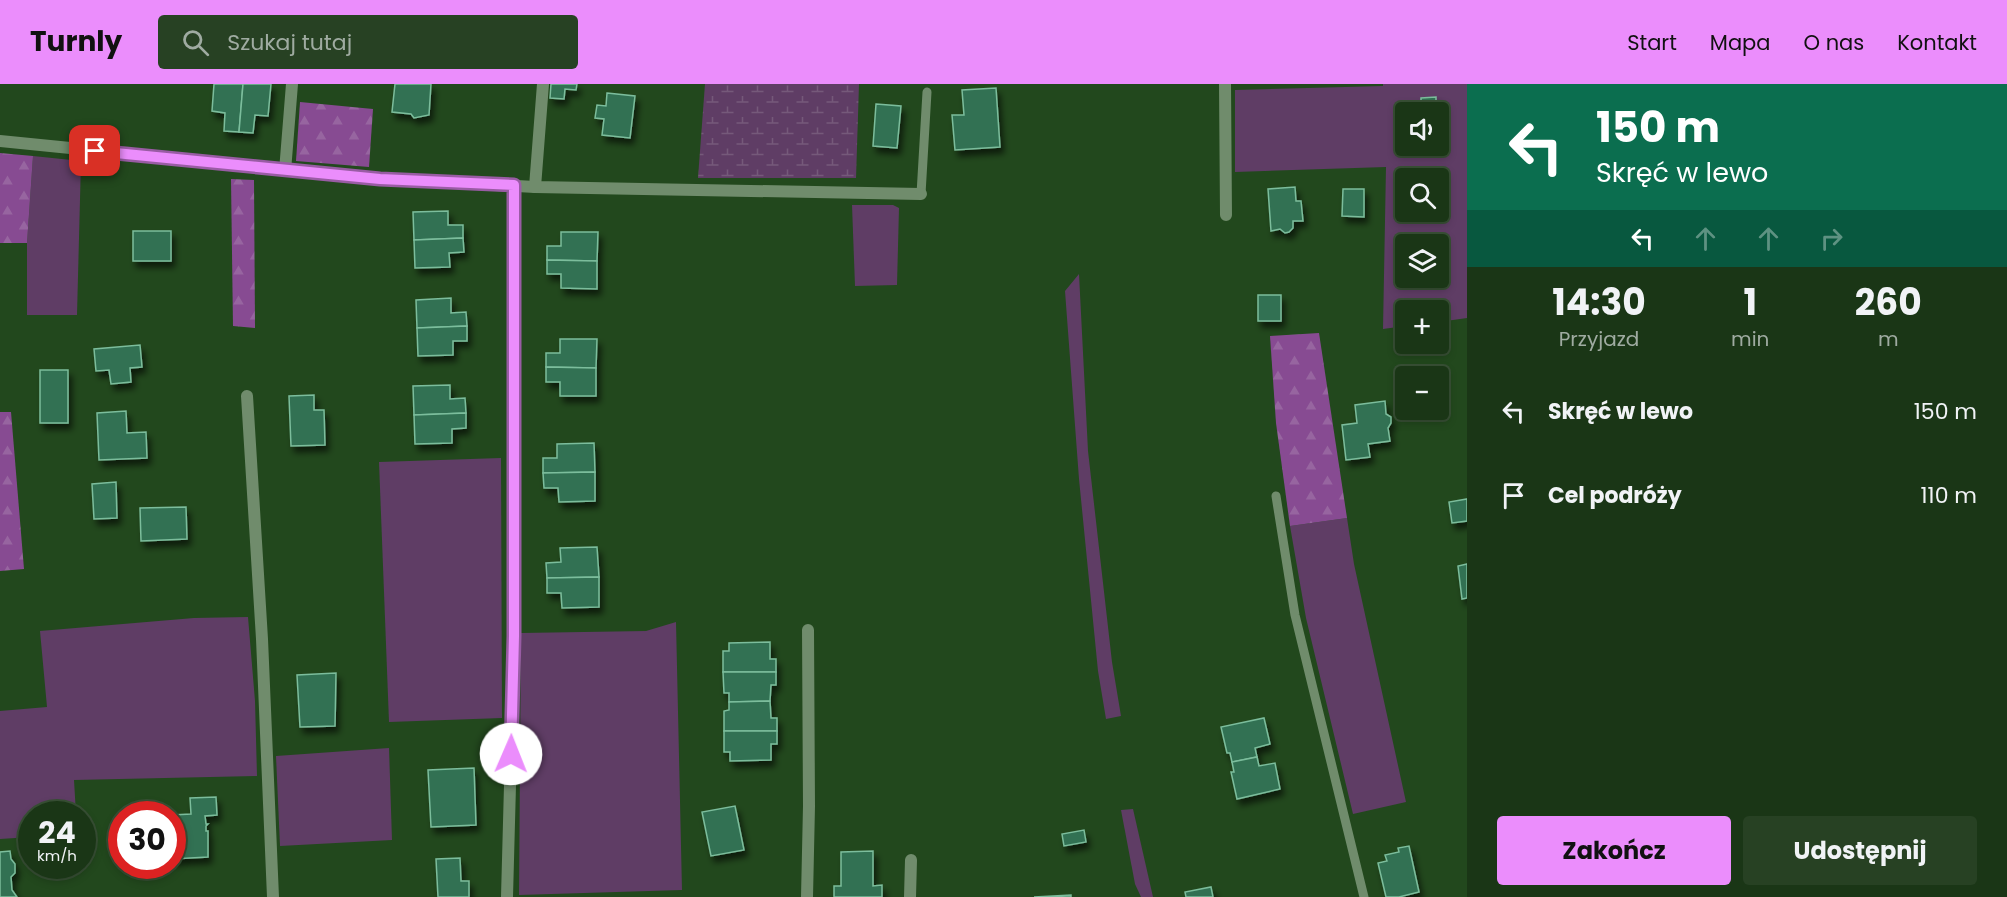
<!DOCTYPE html>
<html lang="pl">
<head>
<meta charset="utf-8">
<style>
	body { margin:0; font-family:Poppins,sans-serif; background:#274123; color:#f1f3f6; height:100vh; display:flex; flex-direction:column; font-size:22px; white-space:nowrap }
	* { box-sizing:border-box; margin:0 }
	p { font-size:20px; color:#9faba1 }
	.icon { flex:none; width:33px; height:33px; fill:none; stroke:currentColor; stroke-width:2; stroke-linecap:round; stroke-linejoin:round }
	.map { position:relative; flex:1; overflow:hidden }
	.drawer { display:flex; flex-direction:column; background:#1a3616; width:540px }
	.drawer>* { flex:none }
	.guide { background:#0b6e4f; color:#fff; overflow:hidden }
	.controls { position:absolute; left:1395px; top:18px; display:grid; gap:12px }
	.controls a { display:grid; place-items:center; width:54px; height:54px; border-radius:6px; background:#1a3616; box-shadow:0 3px 9px #0003,0 0 0 2px #385035; font-size:30px }
	.speed { position:absolute; left:18px; top:717px; display:flex; gap:12px; font-size:30px; font-weight:700; text-align:center }
	.speed>* { display:grid; place-content:center; width:78px; height:78px; border-radius:50%; background:#1a3616; box-shadow:0 3px 9px #0003,0 0 0 2px #385035; line-height:1 }
	.speed small { font-size:15px; font-weight:400 }
	.speed .limit { border:9px solid #d22; background:#fff; color:#111 }
	.pin { position:absolute; display:grid; place-items:center; width:51px; height:51px; color:#fff; margin:-26px; border-radius:12px; box-shadow:0 3px 9px #0006 }
	.me { position:absolute; width:66px; margin:-33px; rotate:1deg; stroke-linejoin:round; filter:drop-shadow(0 0 4px #0008) }
	.turn { display:flex; align-items:center; gap:21px; height:126px; padding:0 30px; font-size:27px }
	.turn .icon { width:78px; height:78px; stroke-width:2.5 }
	.turn b { display:block; font-size:42px; line-height:51px }
	.lanes { display:flex; align-items:center; height:57px; padding:0 30px; background:#0003; justify-content:center; gap:30px; direction:ltr }
	.lanes .off { opacity:.35 }
	.eta { display:flex; justify-content:space-evenly; align-items:center; height:102px; text-align:center }
	.eta b { font-size:36px; font-weight:700; line-height:42px }
	.primary-button { display:flex; gap:12px; margin-top:auto; padding:12px 30px }
	.primary-button a { flex:1; height:69px; border-radius:6px; background:#eb8dfc; color:#111; font-size:24px; font-weight:700; line-height:69px; text-align:center }
	.primary-button a+a { background:#274123; color:#f1f3f6 }
	ul { padding:0; list-style:none }
	li { display:flex; align-items:center; gap:18px; height:84px; padding:0 30px }
	li div { flex:1 }
	li b { display:block; font-size:22px }
	li em { font-style:normal }
	header { display:flex; align-items:center; gap:36px; box-sizing:border-box; height:84px; padding:0 30px; background:#eb8dfc; color:#111 }
	header strong { font-size:28px }
	nav { display:flex; gap:33px; margin-inline-start:auto; font-size:21px }
	.search { width:420px; height:54px; background:#274123; display:flex; align-items:center; gap:15px; box-sizing:border-box; padding:0 21px; border-radius:6px; color:#9faba1; font-size:22px }
	main { display:flex; flex:1; min-height:0 }
	.map>svg:first-child { display:block }
	.green { fill:#5f3d65; fill-rule:evenodd }
	.forest { fill:url(#forest-firs) }
	.wetland { fill:url(#wetland-marsh) }
	.building { fill:#307153; stroke:#7cbd9c; stroke-width:1.5; filter:url(#shadow) }
	.lines { fill:none; stroke-linecap:round; stroke-linejoin:round }
	.service { stroke:#708c6c; stroke-width:9 }
	.minor { stroke:#708c6c; stroke-width:12 }
	.route-casing { stroke:#995ca4; stroke-width:15 }
	.route { stroke:#eb8dfc; stroke-width:10 }
</style>
</head>
<body>
<header>
<strong>Turnly</strong>
<div class="search"><svg class="icon" aria-label="search" viewBox="0 0 24 24"><circle cx="10" cy="10" r="6"/><path d="M15 15l6 6"/></svg>Szukaj tutaj</div>
<nav><a>Start</a><a>Mapa</a><a>O nas</a><a>Kontakt</a></nav>
</header>
<main>
<div class="map">
<svg width="1467" height="813" viewBox="0 0 1467 813">
	<defs>
		<pattern id="forest-firs" width="22" height="20" patternUnits="userSpaceOnUse" patternTransform="scale(1.5)"><rect width="22" height="20" fill="#874b92"/><path d="M5 1l3.5 6h-7zM16 11l3.5 6h-7z" fill="#9765a0"/></pattern>
		<pattern id="wetland-marsh" width="20" height="14" patternUnits="userSpaceOnUse" patternTransform="scale(1.5)"><rect width="20" height="14" fill="#5f3d65"/><path d="M1 5h8M5 5V1M11 12h8M15 12V8" fill="none" stroke="#75597a"/></pattern>
		<filter id="shadow"><feDropShadow dx="3.5" dy="6" stdDeviation="3" flood-color="#0009"/></filter>
	</defs>
	<rect width="100%" height="100%" fill="#22481d"/>
	<!-- green -->
	<g class="green">
		<path d="M1383,0H1467V234L1439,238L1438,226H1406L1405,242L1383,245L1386,83L1235,88V6L1383,2ZM1406,28H1438V62H1406ZM1406,94H1438V128H1406ZM1406,160H1438V194H1406Z"/>
		<path d="M33,72L81,77L77,231H27V159Z"/>
		<path d="M852,121H893L899,124L897,201L855,202Z"/>
		<path d="M1079,190L1088,367L1112,578L1121,632L1106,635L1098,587L1079,395L1065,207Z"/>
		<path d="M501,374L502,634L389,638L379,378Z"/>
		<path d="M1347,434L1354,480L1406,718L1353,730L1306,534L1290,442Z"/>
		<path d="M248,533L255,617L257,692L74,696L76,730H32L31,753L0,755V627L47,623L40,547L194,534Z"/>
		<path d="M676,538L682,806L519,811L521,549L646,547Z"/>
		<path d="M389,664L392,756L280,762L276,672Z"/>
		<path d="M1133,725L1153,813H1141L1135,800L1121,726Z"/>
	</g>
	<!-- forest -->
	<g class="forest">
		<path d="M300,18L373,25L369,83L296,77Z"/>
		<path d="M0,69L33,72L27,159H0Z"/>
		<path d="M231,95L254,96L255,244L233,242Z"/>
		<path d="M1319,249L1347,434L1290,442L1276,339L1270,252Z"/>
		<path d="M0,328H11L24,485L0,487Z"/>
	</g>
	<!-- wetland -->
	<path class="wetland" d="M705,0H859L856,94H698Z"/>
	<!-- building -->
	<g class="building">
		<path d="M214,0H243L239,48L224,47L225,29L212,27Z"/>
		<path d="M243,0H271L268,32L255,31L253,49L239,48Z"/>
		<path d="M395,0H431L429,31L414,34L411,30L392,28Z"/>
		<path d="M551,0H577L576,6L565,5L564,15L550,14Z"/>
		<path d="M996,4L1000,63L955,66L952,31H964L962,6Z"/>
		<path d="M607,9L635,12L630,54L602,51L604,35L595,34L597,21L606,22Z"/>
		<path d="M1436,13V22H1439L1440,42L1438,28H1408L1407,24L1421,23V14Z"/>
		<path d="M876,20L901,22L897,64L873,62Z"/>
		<path d="M1399,30H1406V43L1400,44Z"/>
		<path d="M1295,103L1296,117H1301L1303,137H1293V144L1289,148L1285,149L1280,145L1271,147L1268,105Z"/>
		<path d="M1343,105H1364V133L1342,132Z"/>
		<path d="M448,127V141H463V154L414,156L413,128Z"/>
		<rect x="133" y="147" width="38" height="30"/>
		<path d="M561,148H598L597,177L547,176V162H561Z"/>
		<path d="M463,154L464,168L449,169L450,183L415,184L414,156Z"/>
		<path d="M547,176L597,177V205L561,204V190H547Z"/>
		<rect x="1258" y="211" width="23" height="26"/>
		<path d="M451,214V229L466,228L467,242L417,244L416,216Z"/>
		<path d="M467,242V257H453V271L418,272L417,244Z"/>
		<path d="M560,255H597L596,284L546,283V269H560Z"/>
		<path d="M140,261L142,283L130,284L131,298L111,300L109,286L96,287L94,265Z"/>
		<path d="M546,283L596,284V312H560V298H546Z"/>
		<rect x="40" y="286" width="28" height="53"/>
		<path d="M450,301V315L465,314L466,329L414,331L413,302Z"/>
		<path d="M314,311V326H324L325,361L291,362L289,312Z"/>
		<path d="M1385,317L1386,330L1391,333V339L1388,344L1390,357L1368,360L1370,373L1346,376L1342,341L1357,339L1355,321Z"/>
		<path d="M126,327L127,349L146,348L147,374L99,376L97,329Z"/>
		<path d="M466,329V344L452,345V359L415,360L414,331Z"/>
		<path d="M594,359L595,388L543,389V374H557V360Z"/>
		<path d="M595,388V417L559,418L558,404H544L543,389Z"/>
		<path d="M116,398L117,434L94,435L92,400Z"/>
		<path d="M1467,415V437L1452,439L1449,418Z"/>
		<path d="M186,423L187,455L141,457L140,424Z"/>
		<path d="M597,463L599,493L547,494L546,479L561,478L560,464Z"/>
		<path d="M1467,480V514L1462,515L1458,482Z"/>
		<path d="M599,493V523L562,524L561,509H547V494Z"/>
		<path d="M770,558V575H776V588H723V567H729V559Z"/>
		<path d="M723,588H776V601H771L770,617L729,618V609H724Z"/>
		<path d="M336,589L335,642L300,643L297,591Z"/>
		<path d="M770,617L771,634H777V647H724V627L729,626V618Z"/>
		<path d="M1264,634L1270,660L1255,664L1257,673L1232,678L1230,669H1227L1221,643Z"/>
		<path d="M724,647H777V660H771V676L730,677V668H724Z"/>
		<path d="M1257,673L1259,682L1275,679L1280,705L1237,715L1231,688H1234L1232,678Z"/>
		<path d="M474,684L476,741L431,743L428,686Z"/>
		<path d="M216,713L217,731L205,732L206,740H208L206,742V747H208V773L172,775V731L191,730L190,714Z"/>
		<path d="M735,722L744,766L711,772L702,728Z"/>
		<path d="M1084,746L1086,758L1064,762L1062,750Z"/>
		<path d="M1409,762L1419,808L1399,813H1386L1378,779L1387,777L1385,771L1399,768L1398,764Z"/>
		<path d="M10,767L11,775L15,780V789L11,793L12,806L17,813H0V768Z"/>
		<path d="M873,767V802L882,801V813H834V802H841V768Z"/>
		<path d="M460,774L461,797H469V813H438L436,775Z"/>
		<path d="M1211,803L1213,813H1186L1185,808Z"/>
		<path d="M1071,811V813H1034Z"/>
	</g>
	<g class="lines">
		<!-- service -->
		<g class="service">
			<path d="M921,110L927,8"/>
			<path d="M1276,412L1295,531L1364,813"/>
		</g>
		<!-- minor -->
		<g class="minor">
			<path d="M1225,0L1226,131"/>
			<path d="M0,57L380,95L535,103L921,110"/>
			<path d="M285,87L292,0"/>
			<path d="M535,103L543,0"/>
			<path d="M247,312L262,555L273,813"/>
			<path d="M507,813L514,552V101"/>
			<path d="M807,813L809,722L808,546"/>
			<path d="M910,813L911,776"/>
		</g>
	</g>
	<g class="lines">
		<defs>
			<path id="route" d="M95,67L380,95L514,101V552L511,670"/>
		</defs>
		<!-- route casing -->
		<use href="#route" class="route-casing"/>
		<!-- route -->
		<use href="#route" class="route"/>
	</g>
</svg>
<div class="controls">
<a><svg class="icon" aria-label="sound" viewBox="0 0 24 24"><path d="M4 9h4l5-4v14l-5-4H4zM17 9q2 3 0 6"/></svg></a>
<a><svg class="icon" aria-label="search" viewBox="0 0 24 24"><circle cx="10" cy="10" r="6"/><path d="M15 15l6 6"/></svg></a>
<a><svg class="icon" aria-label="layers" viewBox="0 0 24 24"><path d="M12 4l9 5-9 5-9-5zM3 14l9 5 9-5"/></svg></a>
<a>+</a>
<a>−</a>
</div>
<div class="speed"><div>24<small>km/h</small></div><div class="limit">30</div></div>
<div class="pin" style="left:95px;top:67px;background:#d93025"><svg class="icon" aria-label="arrive" viewBox="0 0 24 24"><path d="M6 21V4h12l-3 4 3 4H6"/></svg></div>
<svg class="me" style="left:511px;top:670px" viewBox="-20 -20 40 40"><circle r="19" fill="#fff"/><path d="M0-13L10 11 0 6-10 11z" fill="#eb8dfc"/></svg>
</div>
<section class="drawer">
<div class="guide">
<div class="turn"><svg class="icon" aria-label="left" viewBox="0 0 24 24"><path d="M17 20v-9H6M10 6l-5 5 5 5"/></svg><div><b>150 m</b>Skręć w lewo</div></div>
<div class="lanes"><svg class="icon" aria-label="left" viewBox="0 0 24 24"><path d="M17 20v-9H6M10 6l-5 5 5 5"/></svg><svg class="icon off" aria-label="ahead" viewBox="0 0 24 24"><path d="M12 20V5M6 11l6-6 6 6"/></svg><svg class="icon off" aria-label="ahead" viewBox="0 0 24 24"><path d="M12 20V5M6 11l6-6 6 6"/></svg><svg class="icon off" aria-label="right" viewBox="0 0 24 24"><path d="M7 20v-9h11M14 6l5 5-5 5"/></svg></div>
</div>
<div class="eta">
<div><b>14:30</b><p>Przyjazd</p></div>
<div><b>1</b><p>min</p></div>
<div><b>260</b><p>m</p></div>
</div>
<ul>
<li><svg class="icon" aria-label="left" viewBox="0 0 24 24"><path d="M17 20v-9H6M10 6l-5 5 5 5"/></svg><div><b>Skręć w lewo</b></div><em>150 m</em></li>
<li><svg class="icon" aria-label="arrive" viewBox="0 0 24 24"><path d="M6 21V4h12l-3 4 3 4H6"/></svg><div><b>Cel podróży</b></div><em>110 m</em></li>
</ul>
<div class="primary-button"><a>Zakończ</a><a>Udostępnij</a></div>
</section>
</main>
</body>
</html>
